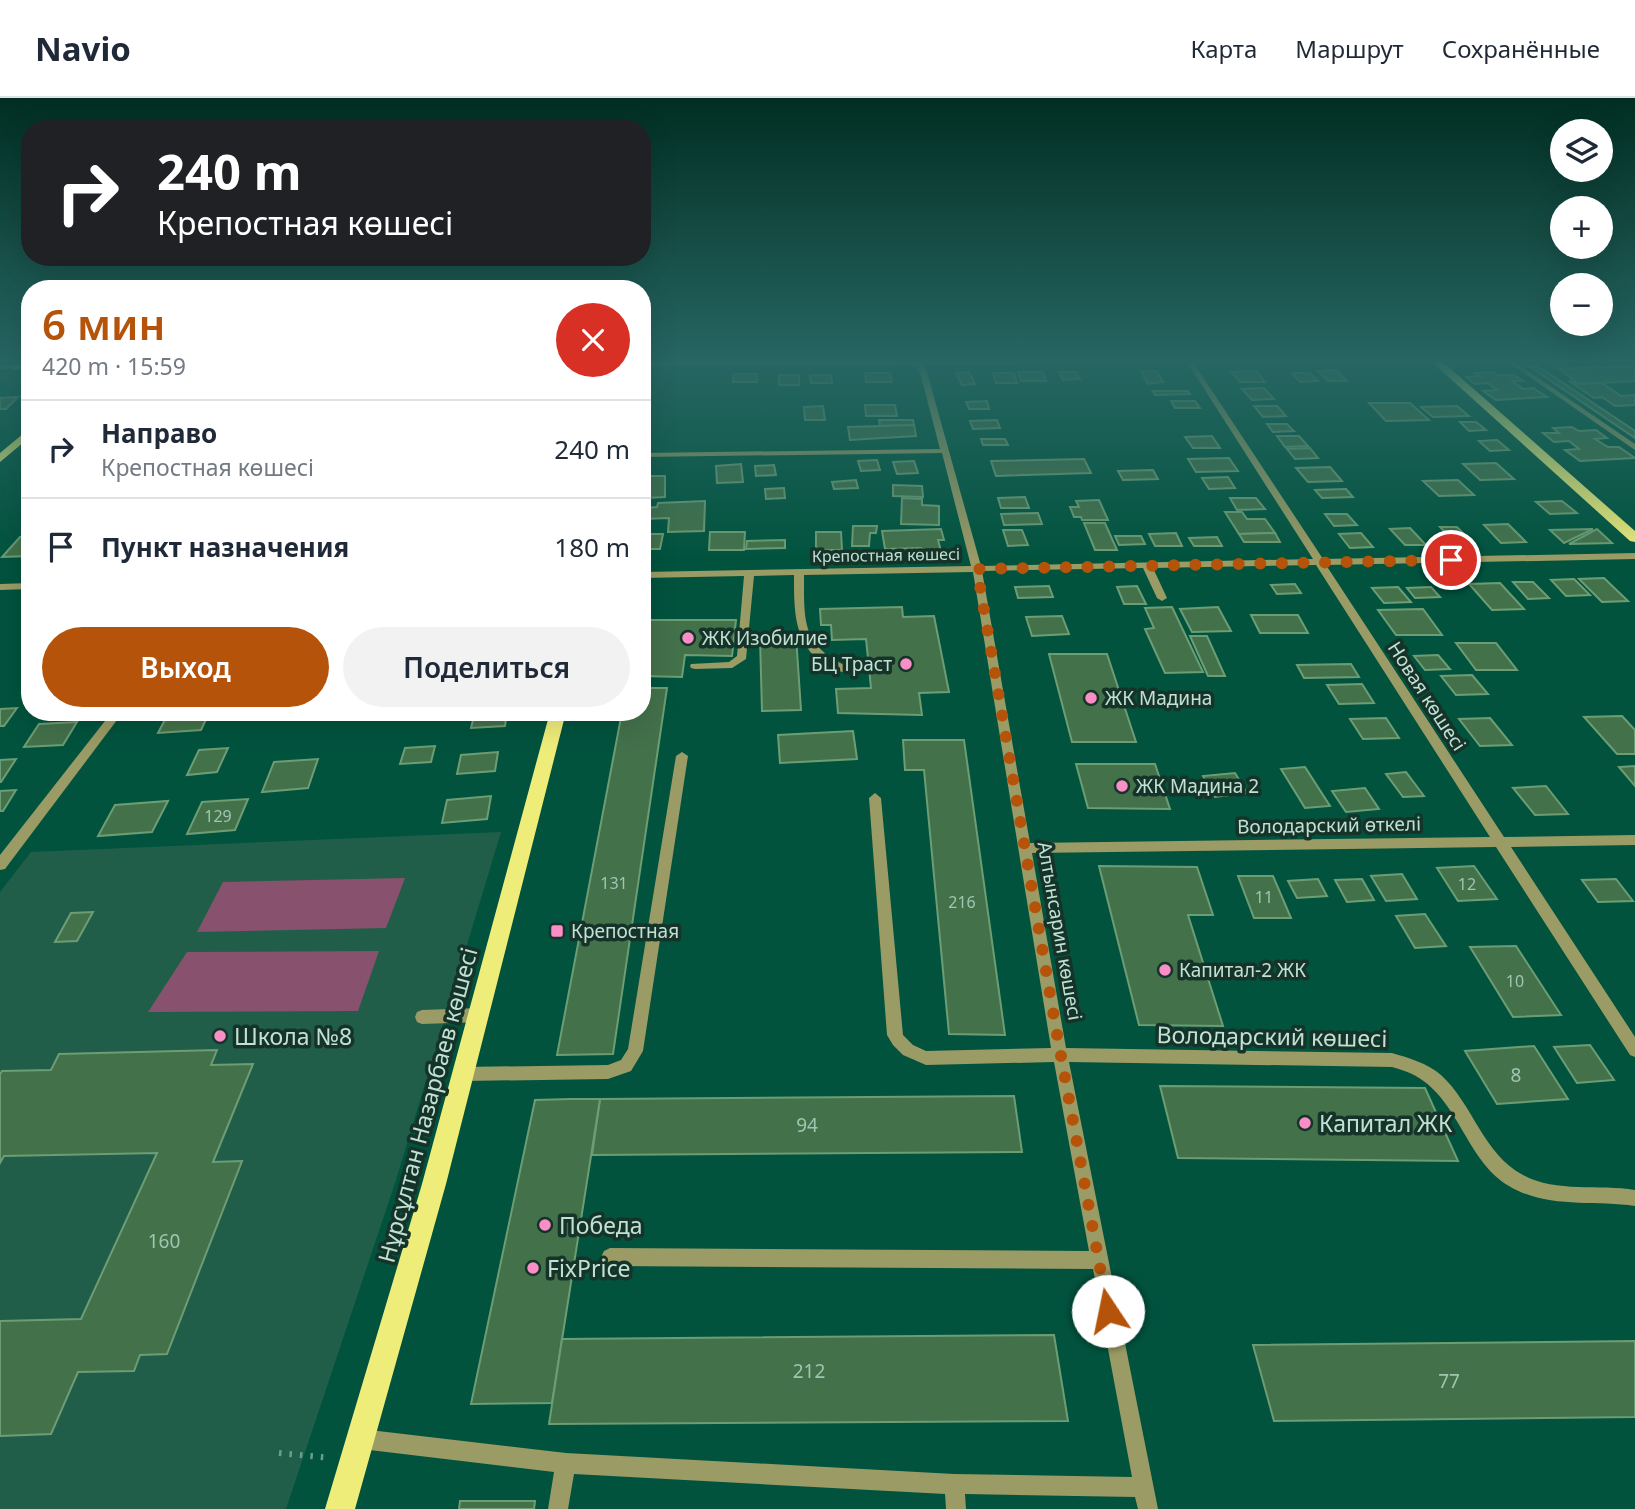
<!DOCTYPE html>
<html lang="ru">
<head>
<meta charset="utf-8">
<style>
	body { margin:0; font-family:"Noto Sans",sans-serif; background:#f2f2f3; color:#1f2937; height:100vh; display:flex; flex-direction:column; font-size:26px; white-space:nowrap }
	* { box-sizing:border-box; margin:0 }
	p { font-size:23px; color:#747a83 }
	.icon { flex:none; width:38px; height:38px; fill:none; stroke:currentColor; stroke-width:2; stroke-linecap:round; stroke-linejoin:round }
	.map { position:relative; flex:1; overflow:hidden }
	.details { position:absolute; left:21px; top:182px; width:630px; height:441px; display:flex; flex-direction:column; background:#fff; border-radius:28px; box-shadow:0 7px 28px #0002 }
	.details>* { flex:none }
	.hud { position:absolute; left:21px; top:21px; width:630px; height:147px; border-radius:28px; box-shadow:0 7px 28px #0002; background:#202124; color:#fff; overflow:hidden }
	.fabs { position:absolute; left:1550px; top:21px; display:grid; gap:14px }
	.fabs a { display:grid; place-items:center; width:63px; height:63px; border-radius:50%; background:#fff; box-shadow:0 7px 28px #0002; font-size:35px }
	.pin { position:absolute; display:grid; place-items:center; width:60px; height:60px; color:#fff; margin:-30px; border:4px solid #fff; border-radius:50%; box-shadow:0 2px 7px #0007 }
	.me { position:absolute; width:77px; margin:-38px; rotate:349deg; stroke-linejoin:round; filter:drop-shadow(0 0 5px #0008) }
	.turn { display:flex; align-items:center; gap:24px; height:147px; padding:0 21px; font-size:32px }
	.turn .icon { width:91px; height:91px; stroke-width:2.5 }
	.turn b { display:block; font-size:49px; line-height:60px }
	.round { display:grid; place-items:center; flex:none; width:74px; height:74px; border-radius:37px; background:#f2f2f3 }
	.summary { display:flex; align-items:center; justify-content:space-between; height:119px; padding:0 21px }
	h1 { font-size:42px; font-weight:600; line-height:52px; color:#b45309 }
	.cta { display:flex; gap:14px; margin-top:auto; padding:14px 21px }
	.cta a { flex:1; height:80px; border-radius:42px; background:#b45309; color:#fff; font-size:28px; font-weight:600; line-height:80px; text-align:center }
	.cta a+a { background:#f2f2f3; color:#1f2937 }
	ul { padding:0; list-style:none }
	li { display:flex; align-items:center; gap:21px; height:98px; padding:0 21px; border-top:2px solid #e0e1e3 }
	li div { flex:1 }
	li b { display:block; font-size:26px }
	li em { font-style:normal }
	header { display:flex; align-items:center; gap:42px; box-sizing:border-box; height:98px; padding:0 35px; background:#fff; border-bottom:2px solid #e0e1e3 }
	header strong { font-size:33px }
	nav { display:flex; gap:38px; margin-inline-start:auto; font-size:24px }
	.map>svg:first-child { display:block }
	.built { fill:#215e4a }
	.green { fill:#88516d }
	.building { fill:#43714a; stroke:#6d9d74; stroke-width:2 }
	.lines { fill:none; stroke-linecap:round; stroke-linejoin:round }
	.path { stroke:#689f8e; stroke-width:6; stroke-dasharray:2.5 8; stroke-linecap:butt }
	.minor { fill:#9b9b65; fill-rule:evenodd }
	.major { fill:#efed7a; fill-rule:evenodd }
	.route { stroke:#b45309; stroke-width:12; stroke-dasharray:0 21.6 }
	.poi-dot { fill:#fa8fc7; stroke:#163329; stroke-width:2.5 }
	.labels { text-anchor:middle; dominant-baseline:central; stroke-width:7; stroke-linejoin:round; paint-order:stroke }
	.far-street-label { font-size:16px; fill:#c0e1d3; stroke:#163329 }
	.number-label { font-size:16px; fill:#a1c5b1 }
	.poi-label { font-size:19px; fill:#c0e1d3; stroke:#163329; text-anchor:start }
	.street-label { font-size:19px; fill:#c0e1d3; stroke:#163329 }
	.near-number-label { font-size:19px; fill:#a1c5b1 }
	.near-poi-label { font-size:23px; fill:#c0e1d3; stroke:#163329; text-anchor:start }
	.near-street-label { font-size:23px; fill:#c0e1d3; stroke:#163329 }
</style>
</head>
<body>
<header>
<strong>Navio</strong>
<nav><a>Карта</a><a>Маршрут</a><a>Сохранённые</a></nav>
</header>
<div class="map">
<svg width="1635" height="1411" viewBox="0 0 1635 1411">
	<rect width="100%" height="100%" fill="#01533e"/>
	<!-- built -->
	<path class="built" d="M501,734L396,1082L286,1411H0V794L31,754Z"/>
	<!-- green -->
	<g class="green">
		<path d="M405,780L386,830L197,834L223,784Z"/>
		<path d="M379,853L358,913L148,914L187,854Z"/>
	</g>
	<!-- building -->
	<g class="building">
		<path d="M1538,268L1635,333V340L1530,269Z"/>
		<path d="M1635,268V283L1579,286L1559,271Z"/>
		<path d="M1336,272L1347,283H1328L1318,273Z"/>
		<path d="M1141,273H1157L1163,284L1148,286Z"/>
		<path d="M1256,273L1265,284H1240L1231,274Z"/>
		<path d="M969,274L975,286L962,287L956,275Z"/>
		<path d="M1018,274H1043L1046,283H1021Z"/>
		<path d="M1059,274H1076L1080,281L1063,282Z"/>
		<path d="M1493,274L1498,277H1514L1523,283H1512L1523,291L1533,290L1547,299L1496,302L1483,293L1497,292L1488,285L1475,286L1466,279L1480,278L1475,275Z"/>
		<path d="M865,275H890L892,284H866Z"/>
		<path d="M993,275H1014L1017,285H996Z"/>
		<path d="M1292,275H1310L1318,283L1300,284Z"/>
		<rect x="733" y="276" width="24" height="8"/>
		<rect x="779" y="277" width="20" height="10"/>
		<path d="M810,277H831L832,285H811Z"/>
		<path d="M1569,283L1579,286L1602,285L1621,298L1635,297V307L1615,308L1602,299L1594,300Z"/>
		<path d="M1264,290L1274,301L1252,302L1242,291Z"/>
		<path d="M1153,293H1188L1190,296L1155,297Z"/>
		<path d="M18,299L6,311H0V300Z"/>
		<path d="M987,303L989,311H969L966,304Z"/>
		<path d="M1171,303H1195L1200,310H1175Z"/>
		<path d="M1369,305H1410L1429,322L1386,323Z"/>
		<path d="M865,307H895L897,318H866Z"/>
		<path d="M823,308L825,322H805L804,309Z"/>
		<path d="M1254,308H1277L1286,318L1263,319Z"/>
		<path d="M1457,308L1469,318L1433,319L1421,309Z"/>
		<path d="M879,322H913L914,327L880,328Z"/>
		<path d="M997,322L1000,330L973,331L970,323Z"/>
		<path d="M1460,324H1476L1486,332L1469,333Z"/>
		<path d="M1267,326H1287L1294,333L1273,334Z"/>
		<path d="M914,327L916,338L850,342L848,329Z"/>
		<path d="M1572,329L1579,333L1596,332L1607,340L1595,341L1608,349H1619L1635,360L1580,363L1565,352L1579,351L1569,343L1554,344L1543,335H1559L1553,330Z"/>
		<path d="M1212,338L1220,350H1193L1185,339Z"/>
		<path d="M1277,338H1299L1308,348L1285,349Z"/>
		<path d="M981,341H1005L1008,347H983Z"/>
		<path d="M1497,342L1509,352L1490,353L1479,343Z"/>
		<path d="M1310,350L1318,360L1295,361L1287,351Z"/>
		<path d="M1229,360L1238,373L1196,374L1188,361Z"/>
		<path d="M1084,361L1091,375L996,378L991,363Z"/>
		<path d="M877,362L880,372L861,373L858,363Z"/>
		<path d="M914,363L918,375L897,376L893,364Z"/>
		<path d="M1496,365L1514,381L1480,382L1463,366Z"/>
		<path d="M741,366L743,384L717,385L716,368Z"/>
		<path d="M774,367L776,377L756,378L755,368Z"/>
		<path d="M1330,369L1342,383L1308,384L1296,370Z"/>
		<path d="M1153,372L1158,381L1123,382L1118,373Z"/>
		<path d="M648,378H665V399L647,400Z"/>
		<path d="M1228,379L1235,390L1209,391L1202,380Z"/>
		<path d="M856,382L858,390L834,391L832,384Z"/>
		<path d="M1458,382L1474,397L1439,398L1423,383Z"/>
		<path d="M893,387L922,388L923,399L893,398Z"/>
		<path d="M784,390L785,400L766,401L765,391Z"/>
		<path d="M1346,391L1353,399L1322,400L1315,392Z"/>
		<path d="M1025,399L1029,410H1001L998,400Z"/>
		<path d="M902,400L922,401V407L939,408V427L901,426Z"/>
		<path d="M1230,400H1256L1265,411L1237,412Z"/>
		<path d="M1099,402L1108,422H1082L1081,419H1074L1070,409H1079L1076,403Z"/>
		<path d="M705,403L704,433L668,434L669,420L644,421L645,410L657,409L658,405Z"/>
		<path d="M1562,403L1577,415L1550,416L1536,404Z"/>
		<path d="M1225,414H1242L1247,421H1265L1275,435L1239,436Z"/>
		<path d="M1038,415L1042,426L1004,427L1001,416Z"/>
		<path d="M1325,416H1347L1357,427L1334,428Z"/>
		<path d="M1084,425H1105L1117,452H1095Z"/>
		<path d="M1508,426L1526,444L1501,445L1484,427Z"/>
		<path d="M853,428H877L876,435H870L869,448H852Z"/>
		<path d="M1440,429H1457L1473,445L1456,446Z"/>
		<path d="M1410,430L1426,447H1405L1390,431Z"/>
		<path d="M941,431L944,442H938L941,453H922L921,450L885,451L882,433Z"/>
		<path d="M1593,431L1564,445L1550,432Z"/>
		<path d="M1597,431L1612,445L1569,446Z"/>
		<path d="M1003,432H1022L1028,447L1008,448Z"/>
		<path d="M710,434H745L744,452H709Z"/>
		<path d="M816,434H841L842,452H816Z"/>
		<path d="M1176,435L1182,448H1155L1149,436Z"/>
		<path d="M1275,435L1280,444H1244L1239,436Z"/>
		<path d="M1361,435L1373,449L1350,450L1339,436Z"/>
		<path d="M642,436H663L660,451H642Z"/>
		<path d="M30,438V458L2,459L20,439Z"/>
		<path d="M1115,438H1141L1145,446L1119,447Z"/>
		<path d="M1217,439L1222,448H1194L1189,440Z"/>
		<path d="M785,442V450L746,451L747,443Z"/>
		<path d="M1604,480L1628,503L1602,504L1579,481Z"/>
		<path d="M1574,481L1590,497L1566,498L1551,482Z"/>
		<path d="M1513,484H1533L1549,500L1528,501Z"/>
		<path d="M1500,485L1524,511L1492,512L1469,486Z"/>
		<path d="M1295,486L1301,495L1277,496L1271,487Z"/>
		<path d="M1049,488L1053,499L1018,500L1015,489Z"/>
		<path d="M1137,488L1146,506H1124L1117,489Z"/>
		<path d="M1398,489L1411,504L1384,505L1372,490Z"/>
		<path d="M1431,489L1440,499L1415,500L1407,490Z"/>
		<path d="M902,509L903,519L934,518L949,594L919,595L922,617L838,615L836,591L871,590L866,541L832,542L831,527H821L820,511Z"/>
		<path d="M1172,509L1203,574L1165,575L1145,531L1154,530L1145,510Z"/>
		<path d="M1218,509L1231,533L1192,534L1180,511Z"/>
		<path d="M1423,511L1442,537H1396L1378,512Z"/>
		<path d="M1251,517H1298L1308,535H1260Z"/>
		<path d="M1062,518L1069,536L1032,538L1026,519Z"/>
		<path d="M642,522H736L732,558L685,557L682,579L642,578Z"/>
		<path d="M796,538L801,612L762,613L760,540Z"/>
		<path d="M1190,538H1207L1225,578H1208Z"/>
		<path d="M1456,545H1496L1517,572H1476Z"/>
		<path d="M1049,556H1107L1136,644H1072Z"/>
		<path d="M1438,557L1450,571L1425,572L1414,558Z"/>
		<path d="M1351,566L1359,579L1304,580L1297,567Z"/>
		<path d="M1472,577L1488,596L1456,597L1441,578Z"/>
		<path d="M1362,586L1374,605L1339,606L1327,587Z"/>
		<path d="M642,590H667L613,956L557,957L622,614H642Z"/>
		<path d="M17,610L4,628H0V611Z"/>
		<path d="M475,614H507L505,628L471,630Z"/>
		<path d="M209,615L201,632L158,635L167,618Z"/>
		<path d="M1622,618L1635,632V656H1617L1584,619Z"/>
		<path d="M1386,620L1399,640L1363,641L1350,621Z"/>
		<path d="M1490,620L1512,647L1480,648L1459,621Z"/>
		<path d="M77,624L63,647L24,649L39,626Z"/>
		<path d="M853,633L857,661L780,665L778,637Z"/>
		<path d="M903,642H964L1005,937L949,936L924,672H905Z"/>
		<path d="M435,648L431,664L400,666L405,650Z"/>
		<path d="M228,650L217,674L187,677L199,652Z"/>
		<path d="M498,654L495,673L457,676L461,657Z"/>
		<path d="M16,661L1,684H0V662Z"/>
		<path d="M318,661L308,690L262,694L274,664Z"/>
		<path d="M1076,666H1155L1170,711L1088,710Z"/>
		<path d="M1635,668V688L1619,669Z"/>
		<path d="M1305,669L1330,708L1305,710L1281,671Z"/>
		<path d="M1406,674L1424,698L1403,699L1386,676Z"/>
		<path d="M1235,675L1247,695L1215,699L1203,678Z"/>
		<path d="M1546,688L1568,716L1535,717L1513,690Z"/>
		<path d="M1365,690L1379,711L1346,714L1332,693Z"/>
		<path d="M16,692L3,713H0V693Z"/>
		<path d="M491,698L487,721L442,725L447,702Z"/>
		<path d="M248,701L235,732L187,736L202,704Z"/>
		<path d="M168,703L152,734L98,738L115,707Z"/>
		<path d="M1099,768L1197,769L1213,817H1188L1223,928L1139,927Z"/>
		<path d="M1474,768L1497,801L1458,803L1437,770Z"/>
		<path d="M1402,776L1417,801L1386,803L1371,778Z"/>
		<path d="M1238,778H1273L1291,820H1254Z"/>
		<path d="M1318,781L1327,798L1297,800L1288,783Z"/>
		<path d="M1362,781L1374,802L1347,804L1335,782Z"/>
		<path d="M1616,781L1633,803L1598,804L1582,782Z"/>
		<path d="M93,814L77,843L55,844L71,815Z"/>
		<path d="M1425,816L1446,848L1415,850L1396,818Z"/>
		<path d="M1516,848L1561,917L1513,919L1470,849Z"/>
		<path d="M1590,947L1614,982L1577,985L1554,949Z"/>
		<path d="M1534,948L1568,1001L1497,1006L1465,953Z"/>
		<path d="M217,952L211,967L253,966L213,1064L242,1063L167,1256L140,1257L134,1273L78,1274L51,1336L0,1338V1223L81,1221L157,1055L4,1058L0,1065V976L2,973L51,972L59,956Z"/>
		<path d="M1160,988L1425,990L1458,1063L1178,1060Z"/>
		<path d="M1014,998L1022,1054L592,1057L600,1001Z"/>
		<path d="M571,1001H600L552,1305L471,1306L535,1002Z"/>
		<path d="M1054,1237L1068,1323L549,1326L562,1241Z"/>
		<path d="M1635,1243V1319L1274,1323L1253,1247Z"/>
		<path d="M460,1403H535L534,1411H459Z"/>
	</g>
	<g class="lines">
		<!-- path -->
		<path class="path" d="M279,1355L330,1360"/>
		<!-- minor -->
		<g class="minor">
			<path d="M642,264H1036L1033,266L925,267L981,468L1313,461L1187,264H1193L1323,461L1635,455V461L1326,467L1504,739L1635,737V747L1511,749L1635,939V959L1630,957L1496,749L1032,755L1066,950L1392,955C1409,960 1427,965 1441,977C1473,1006 1483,1056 1523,1077C1555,1095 1599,1086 1635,1092V1108C1593,1102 1547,1111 1509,1088C1465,1062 1459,999 1412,976C1406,973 1399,971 1392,969L1069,964L1158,1411H1138L1135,1399L965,1396L966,1411H946L945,1396L574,1376L568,1411H548L554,1374L361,1351L354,1348L351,1341L354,1334L361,1331L566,1355L954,1376L1132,1379L1093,1171L610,1168L604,1165L601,1159L604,1153L610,1150L1089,1153L1054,964L926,967L903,957L893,947L887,937L869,700L875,695L881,700L903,937L913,947L926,953L1051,950L973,474L804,477C804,527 802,549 853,571L854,573L853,575C845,576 839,573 832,570C793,552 794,513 794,477L754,478L746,561L732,570L695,571L691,570L690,568L691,566L729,564L737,558L744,478L642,480V474L971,468L942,355L642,359V355L940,351L918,267L642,268ZM1316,467L1490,739L1030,745L982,473L1143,470L1157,500L1162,503L1167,500L1153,470Z"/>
			<path d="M1508,264H1515L1635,346V352Z"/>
			<path d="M0,267L26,266L30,268L26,270L0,271Z"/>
			<path d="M30,485V491L0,492V486Z"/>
			<path d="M112,614H123L5,771L0,772V757Z"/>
			<path d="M682,654L688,658L643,953L631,973L608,981L463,983L458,981L455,976L458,971L463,969L608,967L621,962L628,951L676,658Z"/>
			<path d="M480,910L485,912L487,917L485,922L480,924L422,926L417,924L415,919L417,914L422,912Z"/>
		</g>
		<!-- major -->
		<g class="major">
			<path d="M30,264V269L14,272L9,269Z"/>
			<path d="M1432,264H1443L1635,433V444L1630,443Z"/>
			<path d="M30,330V339L0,364V355Z"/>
			<path d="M550,614H566L446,1086L355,1411H325L422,1086Z"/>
		</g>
	</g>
	<!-- sky -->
	<linearGradient id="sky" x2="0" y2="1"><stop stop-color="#012e22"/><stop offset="0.57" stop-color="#276663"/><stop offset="1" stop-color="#276663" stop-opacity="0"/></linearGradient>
	<rect width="1635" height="461" fill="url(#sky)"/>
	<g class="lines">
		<!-- route -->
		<path class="route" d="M1108,1213L1056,931L977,471L1451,462"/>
	</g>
	<!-- markers -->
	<g class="poi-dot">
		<circle cx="688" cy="540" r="7"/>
		<circle cx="906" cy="566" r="7"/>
		<circle cx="1091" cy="600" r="7"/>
		<circle cx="1122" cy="688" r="7"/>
		<rect x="550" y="826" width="14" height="14" rx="3.5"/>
		<circle cx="1165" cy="872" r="7"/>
		<circle cx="220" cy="938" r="7"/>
		<circle cx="1305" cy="1025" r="7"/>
		<circle cx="545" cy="1127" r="7"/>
		<circle cx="533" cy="1170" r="7"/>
	</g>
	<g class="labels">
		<!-- far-street labels -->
		<g class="far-street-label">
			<text transform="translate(886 457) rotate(-1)">Крепостная көшесі</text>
		</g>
		<!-- number labels -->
		<g class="number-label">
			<text x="218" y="718">129</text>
			<text x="614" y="785">131</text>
			<text x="1467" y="786">12</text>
			<text x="1264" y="799">11</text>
			<text x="962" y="804">216</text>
			<text x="1515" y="883">10</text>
		</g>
		<!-- poi labels -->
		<g class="poi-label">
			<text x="702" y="540">ЖК Изобилие</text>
			<text x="892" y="566" text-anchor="end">БЦ Траст</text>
			<text x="1105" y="600">ЖК Мадина</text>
			<text x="1136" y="688">ЖК Мадина 2</text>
			<text x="571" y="833">Крепостная</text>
			<text x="1179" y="872">Капитал-2 ЖК</text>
		</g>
		<!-- street labels -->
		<g class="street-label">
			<text transform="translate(1427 598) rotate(57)">Новая көшесі</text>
			<text transform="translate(1329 727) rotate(-1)">Володарский өткелі</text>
			<text transform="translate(1060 833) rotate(80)">Алтынсарин көшесі</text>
		</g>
		<!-- near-number labels -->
		<g class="near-number-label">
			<text x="1516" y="977">8</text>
			<text x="807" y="1027">94</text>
			<text x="164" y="1143">160</text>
			<text x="809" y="1273">212</text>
			<text x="1449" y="1283">77</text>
		</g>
		<!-- near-poi labels -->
		<g class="near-poi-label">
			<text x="234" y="938">Школа №8</text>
			<text x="1319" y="1025">Капитал ЖК</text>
			<text x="559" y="1127">Победа</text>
			<text x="547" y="1170">FixPrice</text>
		</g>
		<!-- near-street labels -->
		<g class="near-street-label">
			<text transform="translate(1272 938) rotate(1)">Володарский көшесі</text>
			<text transform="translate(427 1007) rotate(-75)">Нұрсұлтан Назарбаев көшесі</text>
		</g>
	</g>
</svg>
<div class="fabs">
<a><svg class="icon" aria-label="layers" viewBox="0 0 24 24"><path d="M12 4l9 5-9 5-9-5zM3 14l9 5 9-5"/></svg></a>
<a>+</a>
<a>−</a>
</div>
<div class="pin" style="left:1451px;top:462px;background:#d93025"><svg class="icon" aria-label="arrive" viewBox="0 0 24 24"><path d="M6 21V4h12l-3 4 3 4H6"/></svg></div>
<svg class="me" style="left:1108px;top:1213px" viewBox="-20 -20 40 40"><circle r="19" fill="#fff"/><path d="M0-13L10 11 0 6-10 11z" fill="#b45309"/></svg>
<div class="hud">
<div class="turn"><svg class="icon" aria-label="right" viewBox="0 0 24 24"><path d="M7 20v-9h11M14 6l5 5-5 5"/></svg><div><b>240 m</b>Крепостная көшесі</div></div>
</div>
<section class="details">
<div class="summary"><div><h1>6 мин</h1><p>420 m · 15:59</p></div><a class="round" style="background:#d93025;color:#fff"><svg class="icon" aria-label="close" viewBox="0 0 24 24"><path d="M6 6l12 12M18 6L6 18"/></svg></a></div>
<ul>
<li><svg class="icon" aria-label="right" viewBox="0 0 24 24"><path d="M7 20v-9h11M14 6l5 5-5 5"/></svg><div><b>Направо</b><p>Крепостная көшесі</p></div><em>240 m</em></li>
<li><svg class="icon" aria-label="arrive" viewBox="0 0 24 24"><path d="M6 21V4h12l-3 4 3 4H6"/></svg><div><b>Пункт назначения</b></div><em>180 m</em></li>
</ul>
<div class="cta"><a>Выход</a><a>Поделиться</a></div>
</section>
</div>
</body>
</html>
